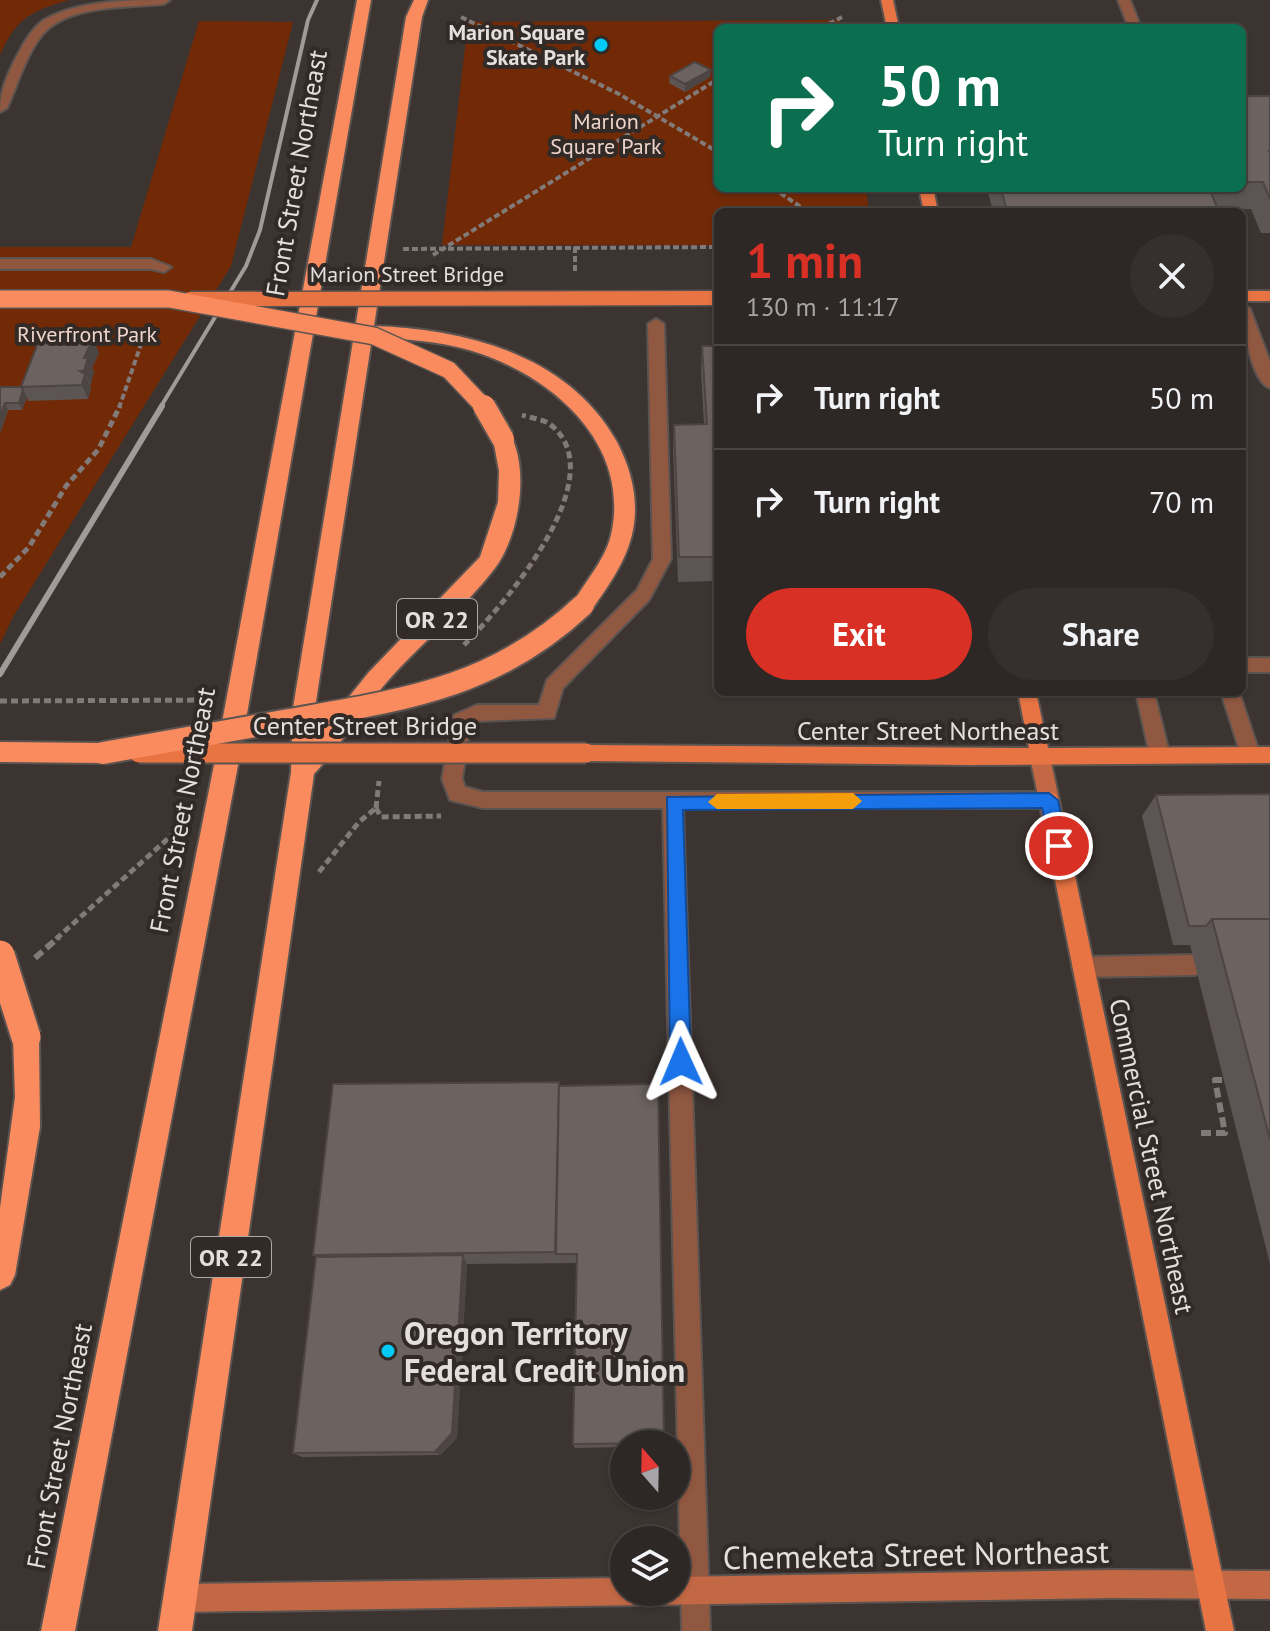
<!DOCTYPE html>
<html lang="en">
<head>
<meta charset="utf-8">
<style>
	body { margin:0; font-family:"PT Sans",sans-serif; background:#352f2d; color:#f1f3f6; height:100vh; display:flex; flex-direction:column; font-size:30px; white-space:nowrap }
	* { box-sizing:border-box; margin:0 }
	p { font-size:26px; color:#a7a5a7 }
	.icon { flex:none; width:44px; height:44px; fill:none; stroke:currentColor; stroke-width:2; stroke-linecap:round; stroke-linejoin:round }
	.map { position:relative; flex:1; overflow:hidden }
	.sheet { position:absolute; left:714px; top:208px; width:532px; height:488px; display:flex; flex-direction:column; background:#2d2725; border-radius:12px; box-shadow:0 2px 6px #0004,0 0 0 2px #484442 }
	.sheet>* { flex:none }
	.banner { position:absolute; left:714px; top:24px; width:532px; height:168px; border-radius:12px; box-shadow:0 2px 6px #0004,0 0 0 2px #484442; background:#0b6e4f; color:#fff; overflow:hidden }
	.needle { width:52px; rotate:340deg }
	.tools { position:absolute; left:610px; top:1430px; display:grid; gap:16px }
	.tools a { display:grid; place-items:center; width:80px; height:80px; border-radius:50%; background:#2d2725; box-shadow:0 2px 6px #0004,0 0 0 2px #484442; font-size:40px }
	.pin { position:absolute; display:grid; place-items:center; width:68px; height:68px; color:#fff; margin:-34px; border:4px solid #fff; border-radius:50%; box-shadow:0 2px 8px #0007 }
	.me { position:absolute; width:88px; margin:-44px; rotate:359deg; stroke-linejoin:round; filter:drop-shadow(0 0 6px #0008) }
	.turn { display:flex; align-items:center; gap:28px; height:168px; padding:0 32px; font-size:36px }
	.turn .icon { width:104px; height:104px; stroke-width:2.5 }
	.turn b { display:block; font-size:56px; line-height:68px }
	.round { display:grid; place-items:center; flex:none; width:84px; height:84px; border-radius:42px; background:#352f2d }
	.summary { display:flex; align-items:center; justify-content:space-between; height:136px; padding:0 32px }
	h1 { font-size:48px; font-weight:800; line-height:60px; color:#d93025 }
	.cta { display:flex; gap:16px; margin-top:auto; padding:16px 32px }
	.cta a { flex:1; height:92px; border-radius:48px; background:#d93025; color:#fff; font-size:32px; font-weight:800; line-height:92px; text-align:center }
	.cta a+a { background:#352f2d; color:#f1f3f6 }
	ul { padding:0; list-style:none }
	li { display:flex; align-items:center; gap:24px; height:104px; padding:0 32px; border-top:2px solid #484442 }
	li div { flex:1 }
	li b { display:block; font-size:30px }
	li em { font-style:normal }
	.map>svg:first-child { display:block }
	.green { fill:#722a06 }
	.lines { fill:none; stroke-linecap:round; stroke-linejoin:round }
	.lane-casing { stroke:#5a5350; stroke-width:4 }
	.street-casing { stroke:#5a5350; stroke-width:4 }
	.secondary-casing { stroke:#5a5350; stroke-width:4 }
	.primary-casing { stroke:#5a5350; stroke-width:4 }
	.highway-casing { stroke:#5a5350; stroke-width:4 }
	.path-far2 { stroke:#817a78; stroke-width:4; stroke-dasharray:6 3; stroke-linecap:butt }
	.path-far1 { stroke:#817a78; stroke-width:5; stroke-dasharray:7 4; stroke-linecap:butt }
	.path { stroke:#817a78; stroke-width:6; stroke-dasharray:10 5; stroke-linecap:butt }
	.lane { fill:#915841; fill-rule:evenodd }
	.street { fill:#915841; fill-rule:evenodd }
	.secondary { fill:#c36844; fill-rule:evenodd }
	.primary { fill:#e87444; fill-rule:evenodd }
	.highway { fill:#fa8b5e; fill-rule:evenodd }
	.rail-far1 { stroke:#a09a98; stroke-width:4 }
	.rail { stroke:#a09a98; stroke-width:6 }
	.primary-bridge-far1-casing { stroke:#5a5350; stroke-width:17; stroke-linecap:butt }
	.primary-bridge-casing { stroke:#5a5350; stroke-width:23; stroke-linecap:butt }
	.highway-bridge-far2-casing { stroke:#5a5350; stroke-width:20; stroke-linecap:butt }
	.highway-bridge-far1-casing { stroke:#5a5350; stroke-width:26; stroke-linecap:butt }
	.highway-bridge-casing { stroke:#5a5350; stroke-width:33; stroke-linecap:butt }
	.path-bridge { stroke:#817a78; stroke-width:5; stroke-dasharray:7 4; stroke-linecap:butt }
	.primary-bridge-far1 { stroke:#e87444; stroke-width:14 }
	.primary-bridge { stroke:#e87444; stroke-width:19 }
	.highway-bridge-far2 { stroke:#fa8b5e; stroke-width:17 }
	.highway-bridge-far1 { stroke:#fa8b5e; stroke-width:22 }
	.highway-bridge { stroke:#fa8b5e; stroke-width:29 }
	.wall { fill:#5d5553 }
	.shaded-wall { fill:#4c4543 }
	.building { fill:#6c6360; stroke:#4c4543; stroke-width:2 }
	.route { fill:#1a73e8; stroke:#114b97; stroke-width:2 }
	.slow { fill:#f59e0b }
	.poi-dot { fill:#02cbf9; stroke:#312a27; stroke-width:3 }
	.labels { text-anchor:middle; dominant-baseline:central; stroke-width:8; stroke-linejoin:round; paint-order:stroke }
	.far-poi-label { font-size:22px; font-weight:bold; fill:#e4dfdd; stroke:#312a27; text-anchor:end }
	.far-park-label { font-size:22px; fill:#edd4cb; stroke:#312a27 }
	.far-street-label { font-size:22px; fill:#e4dfdd; stroke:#312a27 }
	.shield { fill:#312a27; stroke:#aea9a6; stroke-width:2 }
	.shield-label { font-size:24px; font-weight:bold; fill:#e4dfdd }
	.street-label { font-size:26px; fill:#e4dfdd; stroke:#312a27 }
	.near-poi-label { font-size:32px; font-weight:bold; fill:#e4dfdd; stroke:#312a27; text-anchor:start }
	.near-street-label { font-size:32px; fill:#e4dfdd; stroke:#312a27 }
</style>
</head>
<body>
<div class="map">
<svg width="1270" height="1631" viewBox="0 0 1270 1631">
	<rect width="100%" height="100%" fill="#3c3431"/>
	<!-- green -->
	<g class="green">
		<path d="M0,0H69C31,11 16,18 0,55Z"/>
		<path d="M840,20L841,28H718V188H866L869,212H718V245H442L468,22Z"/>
		<path d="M199,21L293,22L231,266L13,617L0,644V247H131Z"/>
	</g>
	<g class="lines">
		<defs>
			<g id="lane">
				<path d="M1118,0H1130L1141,28H1129Z"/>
				<path d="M1242,304L1250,309L1270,362V388C1251,382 1242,323 1242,304Z"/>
				<path d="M656,319L664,324L671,559L649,600L563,688L554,718L479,721L470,725L462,779L465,787L483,792H1049L1056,794L1059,800L1056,806L1049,808H683L710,1631H682L663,808H483L450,800L442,779L454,715L477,705H539L547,680L637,590L653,559L648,324Z"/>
				<rect x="1242" y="658" width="28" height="14"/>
				<path d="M1136,692H1154L1170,756L1167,762H1153L1150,756Z"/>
				<path d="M1221,692H1239L1260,755L1257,761H1243Z"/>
				<path d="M1195,955L1203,958L1206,965L1203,972L1195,975L1083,977L1075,974L1072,967L1075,960L1083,957Z"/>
			</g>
			<g id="street">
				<path d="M170,0L164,4C128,8 69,4 43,34C26,54 18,84 7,108L0,112C0,92 6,78 15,60C22,46 31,29 44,20C78,0 131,0 170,0Z"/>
				<path d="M0,259H151L171,267L164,272L151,269H0Z"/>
			</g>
			<g id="secondary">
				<path d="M1040,749L1047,751L1050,757L1059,800L1056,806H1042L1039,800L1030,757L1033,751Z"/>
				<path d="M1112,1570L1270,1571V1599L1112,1598L180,1612L170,1608L166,1598L170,1588L180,1584L624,1578V1592H676V1577Z"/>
			</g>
			<g id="primary">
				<path d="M881,0H893L899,28H887Z"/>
				<path d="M919,188H933L938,212H924Z"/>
				<rect x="1242" y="291" width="28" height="10"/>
				<path d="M1018,692H1036L1048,748L1270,747V763L969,765L586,761L579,759L576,753L579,747L586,745L1029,748Z"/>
				<path d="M1049,792L1056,794L1059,800L1234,1631H1206L1039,800L1042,794Z"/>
			</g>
			<g id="highway">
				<path d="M357,0H371L239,760L75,1631H41L215,760Z"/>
				<path d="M414,0H428L422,17L374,326C466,329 569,355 617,442C631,469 639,499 633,530C627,561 608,586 591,611H575L572,605C586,579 607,559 612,530C629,440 548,373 469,350C438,341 405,339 372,338L315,708V739L369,672L480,557L498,502L499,471L493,439L503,432L510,434C530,470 519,536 495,568C463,610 420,644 386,683C361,712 340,746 314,774L192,1631H158L291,772L293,708L406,17Z"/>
				<path d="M0,742L103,743L111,746L115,753L111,760L103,763L0,762Z"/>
				<path d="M26,1024L35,1028L39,1037L40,1127L15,1275L10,1285L0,1290V1208L15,1097L13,1037L17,1028Z"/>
			</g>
		</defs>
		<!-- lane casing -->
		<use href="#lane" class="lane-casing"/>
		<!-- street casing -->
		<use href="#street" class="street-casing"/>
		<!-- secondary casing -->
		<use href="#secondary" class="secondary-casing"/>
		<!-- primary casing -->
		<use href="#primary" class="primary-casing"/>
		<!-- highway casing -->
		<use href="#highway" class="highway-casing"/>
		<!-- path-far2 -->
		<g class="path-far2">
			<path d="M461,17L619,94L718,152"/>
			<path d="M821,28L842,17"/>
			<path d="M773,188L808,212"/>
			<path d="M575,247V272"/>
			<path d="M403,249L718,247"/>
			<path d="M433,255L718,79"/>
			<path d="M119,408L147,327"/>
		</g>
		<!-- path-far1 -->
		<g class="path-far1">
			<path d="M0,577L29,547L66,486L98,450L120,406"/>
			<path d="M464,645C503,606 615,477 551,425C544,419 531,418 522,415"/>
			<path d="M376,808L379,781"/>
			<path d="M376,808L381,817L441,816"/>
			<path d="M319,872L359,822L376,808"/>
			<path d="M56,939L182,826"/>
		</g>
		<!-- path -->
		<g class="path">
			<path d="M35,958L59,937"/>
			<path d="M1201,1133H1225L1215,1080H1224"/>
		</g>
		<!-- lane -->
		<use href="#lane" class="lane"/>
		<!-- street -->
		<use href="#street" class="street"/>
		<!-- secondary -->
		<use href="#secondary" class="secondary"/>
		<!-- primary -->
		<use href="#primary" class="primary"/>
		<!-- highway -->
		<use href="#highway" class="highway"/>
		<!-- rail-far1 -->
		<path class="rail-far1" d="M160,408L246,266L260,230L308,20L317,0"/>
		<!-- rail -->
		<path class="rail" d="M0,674L162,406"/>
		<defs>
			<path id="primary-bridge-far1" d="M190,299L718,298"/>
			<path id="primary-bridge" d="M139,753H586"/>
			<path id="highway-bridge-far2" d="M0,299H169L374,336L449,370L485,408"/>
			<g id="highway-bridge-far1">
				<path d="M484,406L503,439"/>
				<path d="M103,753C165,742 227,731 289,720C403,700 495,688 583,605"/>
			</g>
			<path id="highway-bridge" d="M0,955L26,1037"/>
		</defs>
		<!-- primary-bridge-far1 casing -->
		<use href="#primary-bridge-far1" class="primary-bridge-far1-casing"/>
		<!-- primary-bridge casing -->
		<use href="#primary-bridge" class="primary-bridge-casing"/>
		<!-- highway-bridge-far2 casing -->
		<use href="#highway-bridge-far2" class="highway-bridge-far2-casing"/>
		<!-- highway-bridge-far1 casing -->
		<use href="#highway-bridge-far1" class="highway-bridge-far1-casing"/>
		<!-- highway-bridge casing -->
		<use href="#highway-bridge" class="highway-bridge-casing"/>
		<!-- path-bridge -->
		<path class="path-bridge" d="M0,701L215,700"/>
		<!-- primary-bridge-far1 -->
		<use href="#primary-bridge-far1" class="primary-bridge-far1"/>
		<!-- primary-bridge -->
		<use href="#primary-bridge" class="primary-bridge"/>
		<!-- highway-bridge-far2 -->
		<use href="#highway-bridge-far2" class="highway-bridge-far2"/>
		<!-- highway-bridge-far1 -->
		<use href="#highway-bridge-far1" class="highway-bridge-far1"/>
		<!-- highway-bridge -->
		<use href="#highway-bridge" class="highway-bridge"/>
	</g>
	<!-- wall -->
	<g class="wall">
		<path d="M711,70L710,77L685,92L669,83L670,76Z"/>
		<path d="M1242,96H1270V233H1261L1251,209L1218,210L1219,212H993L987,188H1242Z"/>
		<path d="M71,335L73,340L93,339L99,353L92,368L94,372L90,385L91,388L88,399L28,401L27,397L22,410H8L0,434V387H21Z"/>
		<path d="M702,346H718V581L678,582L673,451L674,425L704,424L701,372Z"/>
		<path d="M1270,794V1264L1190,945H1173L1142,816L1156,795Z"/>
		<path d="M658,1084L664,1444H624V1447L575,1448L573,1444L577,1263L467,1264L457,1438L440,1455L302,1457L293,1453L316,1257L313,1255L559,1086Z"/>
	</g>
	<!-- shaded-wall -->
	<g class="shaded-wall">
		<path d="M711,70L710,77L685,92V84Z"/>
		<path d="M93,339L99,353L92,368L94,372L91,385L84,371V358Z"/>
		<path d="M85,374L91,388L88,399L82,385Z"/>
		<path d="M23,390L27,397L22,410L19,403Z"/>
		<path d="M5,403L8,410L0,434V416Z"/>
		<path d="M463,1255L467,1264L457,1438L440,1455L435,1452Z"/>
	</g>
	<!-- building -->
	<g class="building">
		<path d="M695,62L711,70L685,84L670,76Z"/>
		<path d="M1242,96H1270V151H1269L1270,153V199L1263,182H1242Z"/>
		<path d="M1001,188H1209L1219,212H1007Z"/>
		<path d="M41,335H71L69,340L93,339L84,358H88L84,371H80L85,374L82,385L21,387Z"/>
		<path d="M702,346H718V557H679L674,425L707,424Z"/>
		<path d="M0,387H21L23,390L19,403H5L0,416Z"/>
		<path d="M1270,794V919H1212L1206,926H1189L1156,795Z"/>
		<path d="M1212,919H1270V1139Z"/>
		<path d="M559,1082L555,1252L313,1255L333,1084Z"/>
		<path d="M658,1084L664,1443L573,1444L577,1254H556L559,1086Z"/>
		<path d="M463,1255L452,1433L435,1452L293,1453L316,1257Z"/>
	</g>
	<!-- route -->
	<path class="route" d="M1049,793L1058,800L1068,846L1059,854L1050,846L1042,808L683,810L691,1062L688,1069L681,1072L673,1069L670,1062L667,797Z"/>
	<!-- slow -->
	<path class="slow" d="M853,793L862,801L853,809H717L708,802L717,794Z"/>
	<!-- markers -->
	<g class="poi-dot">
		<circle cx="601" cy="45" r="8"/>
		<circle cx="388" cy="1351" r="8"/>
	</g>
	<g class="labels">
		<!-- far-poi labels -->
		<g class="far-poi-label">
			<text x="585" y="32">Marion Square<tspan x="585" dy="25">Skate Park</tspan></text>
		</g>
		<!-- far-park labels -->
		<g class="far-park-label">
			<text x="606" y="121">Marion<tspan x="606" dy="25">Square Park</tspan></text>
			<text x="87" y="334">Riverfront Park</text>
		</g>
		<!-- far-street labels -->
		<g class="far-street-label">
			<text x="407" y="274">Marion Street Bridge</text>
		</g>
		<!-- shield labels -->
		<g class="shield">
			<rect x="397" y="599" width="80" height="40" rx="6"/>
			<rect x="191" y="1237" width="80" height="40" rx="6"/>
		</g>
		<g class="shield-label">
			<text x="437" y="619">OR 22</text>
			<text x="231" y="1257">OR 22</text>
		</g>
		<!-- street labels -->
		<g class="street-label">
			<text transform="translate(296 173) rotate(-80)">Front Street Northeast</text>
			<text x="365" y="725">Center Street Bridge</text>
			<text x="928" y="730">Center Street Northeast</text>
			<text transform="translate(182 810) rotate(-79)">Front Street Northeast</text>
			<text transform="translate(1152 1156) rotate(78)">Commercial Street Northeast</text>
			<text transform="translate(59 1446) rotate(-79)">Front Street Northeast</text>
		</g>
		<!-- near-poi labels -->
		<g class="near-poi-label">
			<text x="404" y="1333">Oregon Territory<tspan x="404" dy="37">Federal Credit Union</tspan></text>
		</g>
		<!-- near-street labels -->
		<g class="near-street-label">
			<text transform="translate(916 1554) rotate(-1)">Chemeketa Street Northeast</text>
		</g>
	</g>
</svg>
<div class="tools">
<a><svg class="needle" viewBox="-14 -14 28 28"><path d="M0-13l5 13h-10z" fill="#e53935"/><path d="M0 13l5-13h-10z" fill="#a7a5a7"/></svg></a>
<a><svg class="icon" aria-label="layers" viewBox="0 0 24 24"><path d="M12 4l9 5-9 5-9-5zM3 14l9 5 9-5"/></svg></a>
</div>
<div class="pin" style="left:1059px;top:846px;background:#d93025"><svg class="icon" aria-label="arrive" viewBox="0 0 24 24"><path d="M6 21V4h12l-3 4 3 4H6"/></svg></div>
<svg class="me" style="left:681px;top:1062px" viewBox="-20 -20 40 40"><path d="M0-17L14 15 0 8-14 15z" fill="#1a73e8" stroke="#fff" stroke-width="4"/></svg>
<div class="banner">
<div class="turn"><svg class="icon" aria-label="right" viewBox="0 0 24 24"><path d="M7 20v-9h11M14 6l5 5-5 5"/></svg><div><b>50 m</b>Turn right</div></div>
</div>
<section class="sheet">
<div class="summary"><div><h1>1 min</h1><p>130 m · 11:17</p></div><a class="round"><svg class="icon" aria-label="close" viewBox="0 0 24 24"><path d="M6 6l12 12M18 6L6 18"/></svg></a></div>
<ul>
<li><svg class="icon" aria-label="right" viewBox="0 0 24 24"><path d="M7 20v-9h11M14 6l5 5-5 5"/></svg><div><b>Turn right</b></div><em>50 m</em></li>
<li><svg class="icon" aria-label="right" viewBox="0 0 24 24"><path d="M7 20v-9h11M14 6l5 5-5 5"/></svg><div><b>Turn right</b></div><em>70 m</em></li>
</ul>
<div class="cta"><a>Exit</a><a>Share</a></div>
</section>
</div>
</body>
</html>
